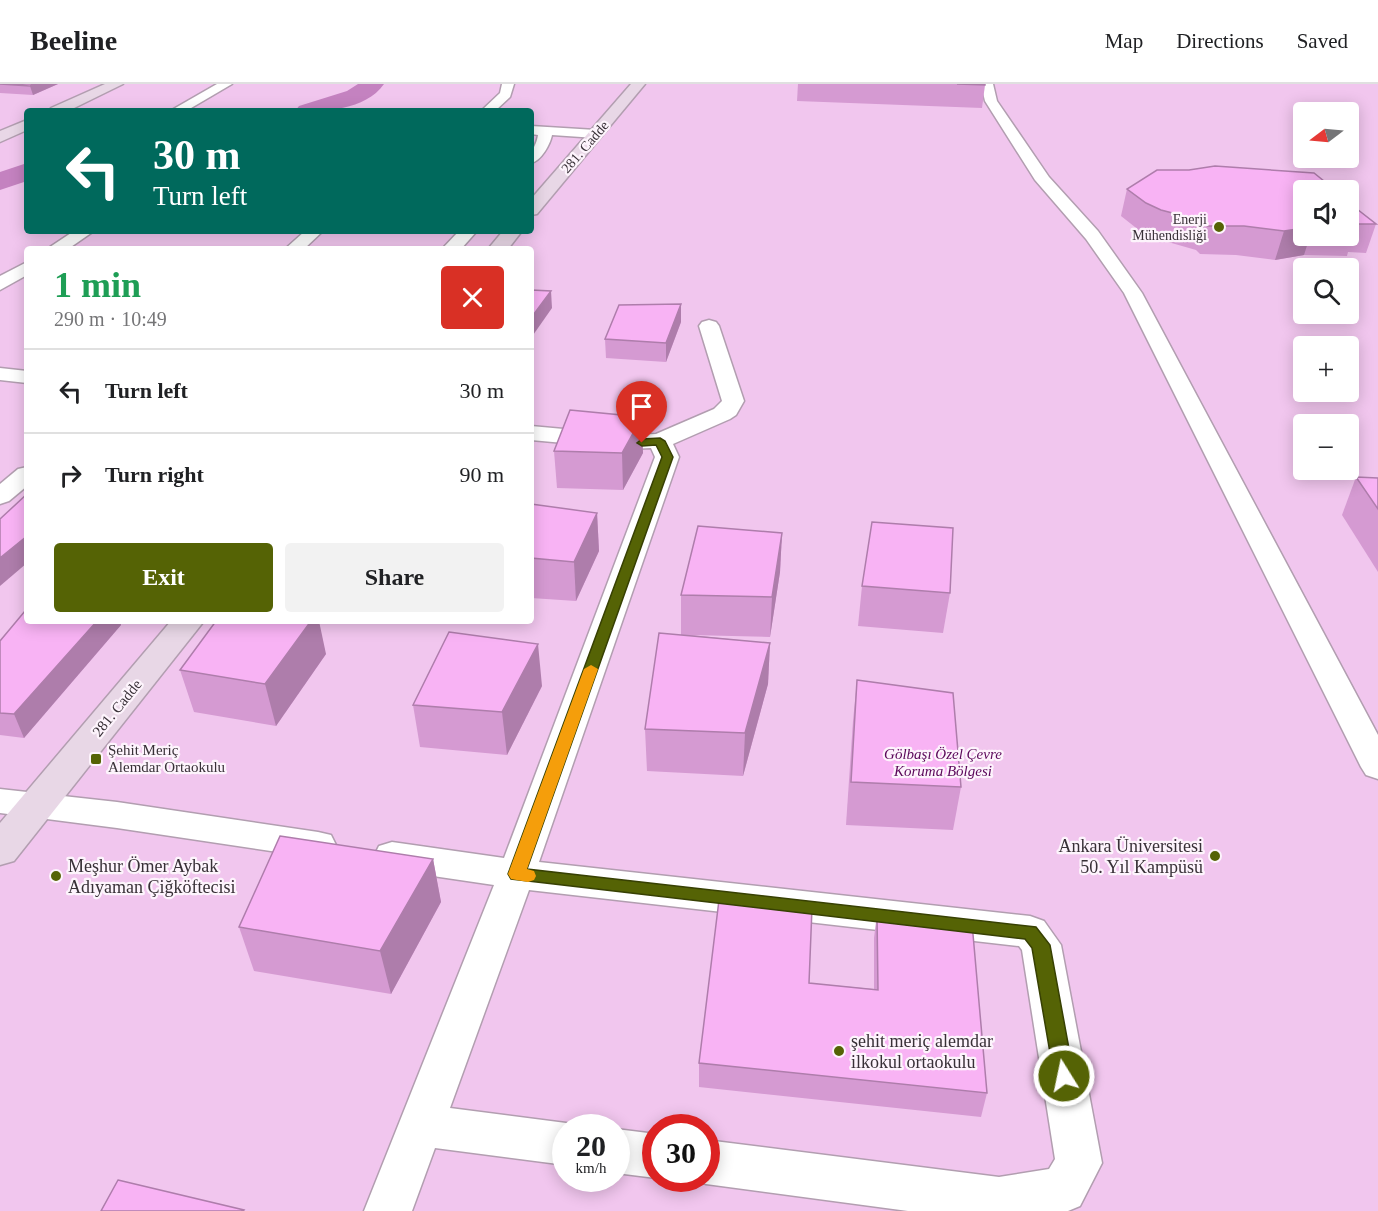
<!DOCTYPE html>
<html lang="en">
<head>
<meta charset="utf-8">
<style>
	body { margin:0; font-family:"Times New Roman",serif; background:#f2f2f2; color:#202124; height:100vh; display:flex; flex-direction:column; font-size:22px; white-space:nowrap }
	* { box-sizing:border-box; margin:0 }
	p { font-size:20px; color:#757577 }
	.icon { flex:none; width:33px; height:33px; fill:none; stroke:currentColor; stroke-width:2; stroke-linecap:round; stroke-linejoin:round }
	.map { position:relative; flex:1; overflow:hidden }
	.details { position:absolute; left:24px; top:162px; width:510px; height:378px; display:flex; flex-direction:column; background:#fff; border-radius:6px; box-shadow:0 3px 15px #0003 }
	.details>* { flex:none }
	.banner { position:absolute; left:24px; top:24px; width:510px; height:126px; border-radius:6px; box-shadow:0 3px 15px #0003; background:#00695c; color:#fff; overflow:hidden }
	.needle { width:39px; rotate:254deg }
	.tools { position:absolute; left:1293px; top:18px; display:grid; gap:12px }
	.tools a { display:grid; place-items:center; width:66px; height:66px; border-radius:6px; background:#fff; box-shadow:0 3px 15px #0003; font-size:30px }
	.speed { position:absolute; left:552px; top:1030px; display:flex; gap:12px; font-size:30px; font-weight:700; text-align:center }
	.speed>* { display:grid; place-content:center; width:78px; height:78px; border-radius:50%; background:#fff; box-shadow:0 3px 15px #0003; line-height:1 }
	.speed small { font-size:15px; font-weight:400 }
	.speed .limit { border:9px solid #d22; background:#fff; color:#111 }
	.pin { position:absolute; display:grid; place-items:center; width:51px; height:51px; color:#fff; margin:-62px -26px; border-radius:50% 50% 50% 0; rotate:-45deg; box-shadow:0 0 6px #0007 }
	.pin .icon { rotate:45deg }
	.me { position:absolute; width:66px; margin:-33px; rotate:350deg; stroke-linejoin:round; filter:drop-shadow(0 0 4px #0008) }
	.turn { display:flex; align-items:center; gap:21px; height:126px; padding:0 30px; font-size:27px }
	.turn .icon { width:78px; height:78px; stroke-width:2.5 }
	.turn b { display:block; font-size:42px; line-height:51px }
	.round { display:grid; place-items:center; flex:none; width:63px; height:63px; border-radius:6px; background:#f2f2f2 }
	.head { display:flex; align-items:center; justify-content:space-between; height:102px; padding:0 30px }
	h1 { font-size:36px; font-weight:800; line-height:45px; color:#1e9e55 }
	.cta { display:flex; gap:12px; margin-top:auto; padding:12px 30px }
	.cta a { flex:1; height:69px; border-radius:6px; background:#556305; color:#fff; font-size:24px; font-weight:800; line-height:69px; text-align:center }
	.cta a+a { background:#f2f2f2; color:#202124 }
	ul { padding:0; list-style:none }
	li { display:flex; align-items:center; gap:18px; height:84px; padding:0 30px; border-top:2px solid #e0e0e0 }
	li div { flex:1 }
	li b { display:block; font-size:22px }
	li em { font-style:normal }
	header { display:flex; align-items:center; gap:36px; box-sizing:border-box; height:84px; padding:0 30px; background:#fff; border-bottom:2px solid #e0e0e0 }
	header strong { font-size:28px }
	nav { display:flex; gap:33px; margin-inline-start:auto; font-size:21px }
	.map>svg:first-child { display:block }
	.green { fill:#f1c6ee; fill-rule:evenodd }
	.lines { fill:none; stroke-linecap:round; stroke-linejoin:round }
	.river { fill:#c482c0; fill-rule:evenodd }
	.street-casing { stroke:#b29eb0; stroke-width:3 }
	.secondary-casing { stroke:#b29eb0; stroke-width:3 }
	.street { fill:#fff; fill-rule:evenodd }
	.secondary { fill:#e8d7e6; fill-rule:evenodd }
	.wall { fill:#d59ad2 }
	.shaded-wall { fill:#ae7dab }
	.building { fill:#f8b3f4; stroke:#ae7dab; stroke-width:1.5 }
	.route { fill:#556305; stroke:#374003; stroke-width:1.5 }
	.slow { fill:#f59e0b }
	.poi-dot { fill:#556305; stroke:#fdf4fc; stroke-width:2 }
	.labels { text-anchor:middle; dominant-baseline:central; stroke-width:4.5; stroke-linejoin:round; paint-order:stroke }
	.far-street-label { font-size:14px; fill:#383037; stroke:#fdf4fc }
	.far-poi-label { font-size:14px; fill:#383037; stroke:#fdf4fc; text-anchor:end }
	.street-label { font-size:15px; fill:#383037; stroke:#fdf4fc }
	.poi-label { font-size:15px; fill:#383037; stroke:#fdf4fc; text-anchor:start }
	.park-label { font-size:15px; font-style:italic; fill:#5b075a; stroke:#fdf4fc }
	.near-poi-label { font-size:18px; fill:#383037; stroke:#fdf4fc; text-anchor:start }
</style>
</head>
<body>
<header>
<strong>Beeline</strong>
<nav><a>Map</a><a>Directions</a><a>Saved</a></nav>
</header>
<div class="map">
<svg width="1378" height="1127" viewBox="0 0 1378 1127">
	<rect width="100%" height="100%" fill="#fdf4fc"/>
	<!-- green -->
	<path class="green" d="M0,0H1378V1127H0ZM27,27H531V147H27ZM1304,28H1348V74H1304ZM1304,106H1348V152H1304ZM27,165H531V537H27ZM1304,184H1348V230H1304ZM1304,262H1348V308H1304ZM1304,340H1348V386H1304ZM566,1044H616V1095H566ZM656,1044H706V1095H656Z"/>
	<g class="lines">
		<!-- river -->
		<g class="river">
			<path d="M358,0H384C365,27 324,27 295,27L299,22L347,7Z"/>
			<path d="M27,79V97L0,106V88Z"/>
		</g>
		<defs>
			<g id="street">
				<path d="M217,0H232L186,27H170Z"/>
				<path d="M502,0H514L510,13L495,27H481L500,9Z"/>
				<path d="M981,0H993L997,17L1049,93L1098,147L1142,209L1378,651V695L1366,691L1361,683L1124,209L1086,155L1035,96L985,17Z"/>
				<path d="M531,42L596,46L603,50L596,54L552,51C550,61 541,77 531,79C531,63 536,64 538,51L531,50Z"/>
				<path d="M74,147H94L68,165H47Z"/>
				<path d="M305,147H323L304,165H285Z"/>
				<path d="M459,147H477L461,165H442Z"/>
				<path d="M27,178V191L0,206V192Z"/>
				<path d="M709,236L716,238L719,242L744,317L736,331L730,335L673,360L679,373L539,778L1030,832L1044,837L1061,861L1102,1079L1080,1122L1068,1127H908L706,1100L693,1095H706V1056L999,1093L1049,1085L1055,1075L1022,866L1019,862L529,806L450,1024L566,1039L580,1044H566V1081L435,1064L412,1127H364L494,801L392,786L379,782L374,772L379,762L392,758L504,774L655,373L651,364L629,365L531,356V342L629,351L656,350L714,325L722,317L699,242L702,238Z"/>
				<path d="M0,284L27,287V299L0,296Z"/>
				<path d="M27,383V402L9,417L0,420V400L18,385Z"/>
				<path d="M0,705L117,718L318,748L331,751L336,761L331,771L318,774L117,744L0,729Z"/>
				<path d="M616,1045L656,1050V1094L616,1089Z"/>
			</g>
			<g id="secondary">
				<path d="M105,0H123L68,27H49L51,24Z"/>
				<path d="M631,0H645L537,130L531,131V115Z"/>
				<path d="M27,36V46L0,58V47Z"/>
				<path d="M503,147H522L508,165H488Z"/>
				<path d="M171,537H204L14,777L0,781V739Z"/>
			</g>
		</defs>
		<!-- street casing -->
		<use href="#street" class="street-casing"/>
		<!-- secondary casing -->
		<use href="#secondary" class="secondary-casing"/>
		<!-- street -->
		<use href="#street" class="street"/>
		<!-- secondary -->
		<use href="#secondary" class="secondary"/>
	</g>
	<!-- wall -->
	<g class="wall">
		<path d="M0,0H58L33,11L0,9Z"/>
		<path d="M798,0H985V1L982,24L797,17Z"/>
		<path d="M1127,105L1304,152H1348V118L1376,140L1366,169L1348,168L1347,172L1304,171L1275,176L1236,171L1200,170L1196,166L1154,154L1140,147L1121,132Z"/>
		<path d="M681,238L666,278L606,274L605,255Z"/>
		<path d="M554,367L643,369L623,406L557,404Z"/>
		<path d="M1356,393L1378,394V488L1342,431Z"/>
		<path d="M531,420L597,429L599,467L576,517L531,514Z"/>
		<path d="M782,449L780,488L770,553L690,551L770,559L768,600L743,692L647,687L645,645L681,551V511Z"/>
		<path d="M862,502L950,509L943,549L858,542Z"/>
		<path d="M27,537H120L121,541L24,654L0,651V557Z"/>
		<path d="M326,570L276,642L194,628L180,586Z"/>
		<path d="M857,596L961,703L953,746L846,741L853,637Z"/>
		<path d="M542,602L507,671L420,663L413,621Z"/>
		<path d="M433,775L441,818L391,910L254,887L239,843Z"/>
		<path d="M877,830L987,1009L981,1033L699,1003V979L809,899L874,905V854Z"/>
	</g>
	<!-- shaded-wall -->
	<g class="shaded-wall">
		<path d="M35,0H58L33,11L30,2Z"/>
		<path d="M1304,144V152H1310L1304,171L1275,176L1284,147Z"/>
		<path d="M551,207L552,224L531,254V234Z"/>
		<path d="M681,220V238L666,278V259Z"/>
		<path d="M642,333L643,369L623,406L622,369Z"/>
		<path d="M597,429L599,467L576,517L574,478Z"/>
		<path d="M782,449L780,488L770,553L772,513Z"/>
		<path d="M27,452V479L0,502V474Z"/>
		<path d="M97,537H120L121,541L24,654L14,630Z"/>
		<path d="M311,537H319L326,570L276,642L265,600Z"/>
		<path d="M770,559L768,600L743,692L745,649Z"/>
		<path d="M538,560L542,602L507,671L502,628Z"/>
		<path d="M433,775L441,818L391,910L380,867Z"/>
	</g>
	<!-- building -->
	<g class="building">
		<path d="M0,0H35L30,2Z"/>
		<path d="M957,0H985V1Z"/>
		<path d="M1215,82L1314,89L1335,106H1304V144L1284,147L1244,142H1207L1203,137L1161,126L1146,119L1127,105L1157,86H1189Z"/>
		<path d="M1348,118L1376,140H1353L1356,143H1348Z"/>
		<path d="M531,206L551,207L531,234Z"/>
		<path d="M681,220L666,259L605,255L619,221Z"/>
		<path d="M570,326L642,333L622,369L554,367Z"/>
		<path d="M1356,393L1378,394V425Z"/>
		<path d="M27,410V452L0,474V435Z"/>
		<path d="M531,420L597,429L574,478L531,474Z"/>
		<path d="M872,438L953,444L950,509L862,502Z"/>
		<path d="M698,442L782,449L772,513L681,511Z"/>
		<path d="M25,527H27V537H97L14,630L0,629V557Z"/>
		<path d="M216,537H311L265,600L180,586Z"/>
		<path d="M449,548L538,560L502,628L413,621Z"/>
		<path d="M659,549L770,559L745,649L645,645Z"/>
		<path d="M857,596L953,609L961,703L851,698Z"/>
		<path d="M280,752L433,775L380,867L239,843Z"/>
		<path d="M719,816L812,824L809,899L878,906L877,830L972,839L987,1009L699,979Z"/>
		<path d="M118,1096L244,1126L243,1127H101Z"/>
	</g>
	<!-- route -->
	<path class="route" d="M660,354L665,357L673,373L527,785L1036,843L1050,861L1074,992L1071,998L1064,1001L1057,998L1054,992L1032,864L1025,855L511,795L508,790L662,373L656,361L642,362L637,359L642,355Z"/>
	<!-- slow -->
	<path class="slow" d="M591,581L598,585L527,785L534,787L536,792L534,796L528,798L511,795L508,790L584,585Z"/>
	<!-- markers -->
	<g class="poi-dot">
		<circle cx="1219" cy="143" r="6"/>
		<rect x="90" y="669" width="12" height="12" rx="3"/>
		<circle cx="1215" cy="772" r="6"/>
		<circle cx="56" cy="792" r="6"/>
		<circle cx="839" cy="967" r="6"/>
	</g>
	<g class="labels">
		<!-- far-street labels -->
		<g class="far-street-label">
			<text transform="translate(585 63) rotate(-49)">281. Cadde</text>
		</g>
		<!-- far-poi labels -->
		<g class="far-poi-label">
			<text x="1207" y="135">Enerji<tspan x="1207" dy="16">Mühendisliği</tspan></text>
		</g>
		<!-- street labels -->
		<g class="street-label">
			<text transform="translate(117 624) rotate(-51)">281. Cadde</text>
		</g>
		<!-- poi labels -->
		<g class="poi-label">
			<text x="108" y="666">Şehit Meriç<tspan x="108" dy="17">Alemdar Ortaokulu</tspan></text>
		</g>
		<!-- park labels -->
		<g class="park-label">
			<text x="943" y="670">Gölbaşı Özel Çevre<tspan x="943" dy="17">Koruma Bölgesi</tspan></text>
		</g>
		<!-- near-poi labels -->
		<g class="near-poi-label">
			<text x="1203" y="762" text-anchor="end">Ankara Üniversitesi<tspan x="1203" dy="21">50. Yıl Kampüsü</tspan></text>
			<text x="68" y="782">Meşhur Ömer Aybak<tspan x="68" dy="21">Adıyaman Çiğköftecisi</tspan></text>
			<text x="851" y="957">şehit meriç alemdar<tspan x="851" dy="21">ilkokul ortaokulu</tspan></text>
		</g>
	</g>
</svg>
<div class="tools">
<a><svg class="needle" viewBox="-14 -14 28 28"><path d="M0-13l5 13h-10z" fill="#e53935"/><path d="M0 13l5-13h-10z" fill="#757577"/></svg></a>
<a><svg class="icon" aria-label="sound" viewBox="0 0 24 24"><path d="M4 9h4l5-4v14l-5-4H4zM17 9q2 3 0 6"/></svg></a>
<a><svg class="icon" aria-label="search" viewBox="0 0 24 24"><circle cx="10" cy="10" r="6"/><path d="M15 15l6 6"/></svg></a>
<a>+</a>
<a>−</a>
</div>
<div class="speed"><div>20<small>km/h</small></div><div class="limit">30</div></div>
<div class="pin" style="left:642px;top:359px;background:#d93025"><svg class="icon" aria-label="arrive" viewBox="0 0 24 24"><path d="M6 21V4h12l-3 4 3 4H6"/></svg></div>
<svg class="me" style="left:1064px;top:992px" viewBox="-20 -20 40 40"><circle r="17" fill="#556305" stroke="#fff" stroke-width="3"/><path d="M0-11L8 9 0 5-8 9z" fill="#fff"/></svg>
<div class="banner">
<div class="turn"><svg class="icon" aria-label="left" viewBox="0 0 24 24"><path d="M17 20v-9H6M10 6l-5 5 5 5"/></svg><div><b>30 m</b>Turn left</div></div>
</div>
<section class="details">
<div class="head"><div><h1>1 min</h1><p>290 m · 10:49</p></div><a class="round" style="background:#d93025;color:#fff"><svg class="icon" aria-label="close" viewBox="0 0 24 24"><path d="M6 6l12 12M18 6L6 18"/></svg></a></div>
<ul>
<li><svg class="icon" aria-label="left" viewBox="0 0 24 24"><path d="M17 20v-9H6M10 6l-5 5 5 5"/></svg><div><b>Turn left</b></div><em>30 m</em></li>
<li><svg class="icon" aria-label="right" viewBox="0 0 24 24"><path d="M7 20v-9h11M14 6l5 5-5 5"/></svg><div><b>Turn right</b></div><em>90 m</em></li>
</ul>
<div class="cta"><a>Exit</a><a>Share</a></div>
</section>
</div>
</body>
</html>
